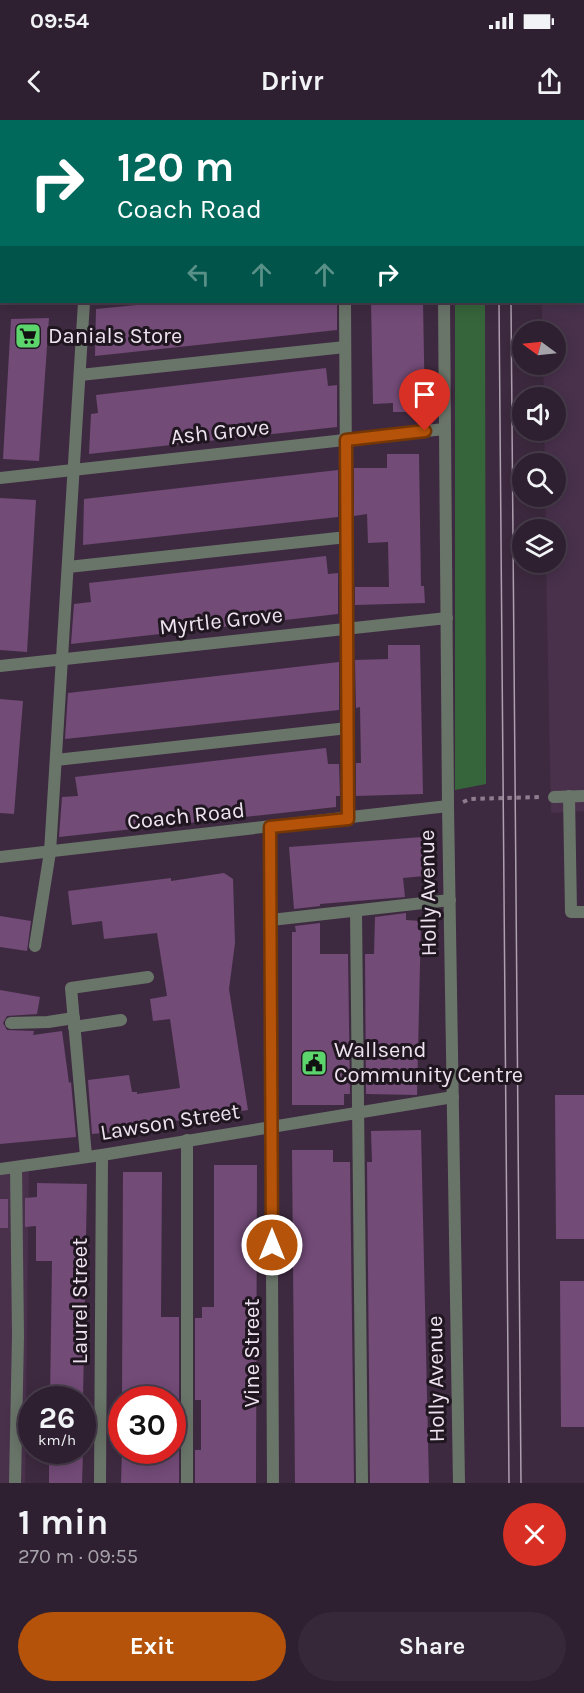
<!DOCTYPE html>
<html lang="en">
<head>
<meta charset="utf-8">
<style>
	body { margin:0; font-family:Karla,sans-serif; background:#362838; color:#f1f3f6; height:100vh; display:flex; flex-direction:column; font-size:22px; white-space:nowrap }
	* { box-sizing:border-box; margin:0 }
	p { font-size:20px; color:#a7a3ab }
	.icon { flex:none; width:33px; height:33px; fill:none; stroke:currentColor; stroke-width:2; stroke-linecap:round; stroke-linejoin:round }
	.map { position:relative; height:1363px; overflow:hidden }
	.details { display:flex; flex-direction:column; background:#2e2030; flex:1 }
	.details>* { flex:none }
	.hud { position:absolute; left:0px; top:0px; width:585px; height:183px; box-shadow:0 3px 15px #0003,0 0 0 2px #493e4c; background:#00695c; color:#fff; overflow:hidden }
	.needle { width:39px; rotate:285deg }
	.fabs { position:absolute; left:512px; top:201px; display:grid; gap:12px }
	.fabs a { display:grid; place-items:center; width:54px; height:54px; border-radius:50%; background:#2e2030; box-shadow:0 3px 15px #0003,0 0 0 2px #493e4c; font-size:30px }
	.speed { position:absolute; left:18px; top:1266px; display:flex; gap:12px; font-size:30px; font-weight:700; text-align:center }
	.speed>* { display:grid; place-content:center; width:78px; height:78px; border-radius:50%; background:#2e2030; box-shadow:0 3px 15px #0003,0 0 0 2px #493e4c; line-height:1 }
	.speed small { font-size:15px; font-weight:400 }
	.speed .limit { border:9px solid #d22; background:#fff; color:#111 }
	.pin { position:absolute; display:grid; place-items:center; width:51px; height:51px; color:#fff; margin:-62px -26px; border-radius:50% 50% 50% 0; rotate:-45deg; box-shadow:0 0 6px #0007 }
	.pin .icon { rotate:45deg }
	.me { position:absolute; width:66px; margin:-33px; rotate:0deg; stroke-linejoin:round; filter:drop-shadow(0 0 4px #0008) }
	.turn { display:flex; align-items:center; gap:21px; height:126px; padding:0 18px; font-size:27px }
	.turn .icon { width:78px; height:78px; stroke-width:2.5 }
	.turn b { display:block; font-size:42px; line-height:51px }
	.lanes { display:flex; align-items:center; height:57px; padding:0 18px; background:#0003; justify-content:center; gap:30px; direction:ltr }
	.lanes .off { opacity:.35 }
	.round { display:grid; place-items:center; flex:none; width:63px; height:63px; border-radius:32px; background:#362838 }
	.summary { display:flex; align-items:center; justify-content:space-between; height:102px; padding:0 18px }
	h1 { font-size:36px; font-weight:700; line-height:45px }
	.action { display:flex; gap:12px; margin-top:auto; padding:12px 18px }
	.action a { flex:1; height:69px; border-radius:36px; background:#b45309; color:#fff; font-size:24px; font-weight:700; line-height:69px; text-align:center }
	.action a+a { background:#362838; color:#f1f3f6 }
	.status { display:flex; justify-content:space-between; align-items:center; height:42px; padding:0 30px; background:#2e2030; direction:ltr }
	.status svg { height:16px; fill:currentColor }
	header { display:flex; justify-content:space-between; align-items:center; height:78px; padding:0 18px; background:#2e2030; font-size:27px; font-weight:700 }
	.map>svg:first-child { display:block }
	.built { fill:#49314c }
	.forest { fill:#37653b }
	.building { fill:#724b77 }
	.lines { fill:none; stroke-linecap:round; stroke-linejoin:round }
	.path { stroke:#8e7d8f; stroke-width:4; stroke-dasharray:4.5 4.5; stroke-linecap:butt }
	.lane { stroke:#6a756a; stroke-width:12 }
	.street { stroke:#6a756a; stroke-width:12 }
	.primary { stroke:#a0b7a1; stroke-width:15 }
	.tram { stroke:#ae9fb0; stroke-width:1.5 }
	.route-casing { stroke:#753606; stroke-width:15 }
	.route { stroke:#b45309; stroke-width:10 }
	.labels { text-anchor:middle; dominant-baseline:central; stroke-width:6; stroke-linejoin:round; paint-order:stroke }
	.poi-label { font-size:22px; fill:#efe2f0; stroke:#1f1620; text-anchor:start }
	.street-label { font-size:22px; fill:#efe2f0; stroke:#1f1620 }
</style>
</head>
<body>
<div class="status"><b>09:54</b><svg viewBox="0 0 49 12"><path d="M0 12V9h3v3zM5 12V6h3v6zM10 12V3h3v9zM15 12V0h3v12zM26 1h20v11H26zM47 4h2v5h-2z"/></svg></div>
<header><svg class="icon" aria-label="back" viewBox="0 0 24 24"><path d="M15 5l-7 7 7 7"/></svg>Drivr<svg class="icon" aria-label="share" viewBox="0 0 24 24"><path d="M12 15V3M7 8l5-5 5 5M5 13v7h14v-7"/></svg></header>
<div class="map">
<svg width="584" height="1363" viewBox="0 0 584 1363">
	<rect width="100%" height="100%" fill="#3e2a40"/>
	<!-- built -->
	<g class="built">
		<path d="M539,0H584V691L551,693L546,443L555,442V410L546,409L545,377L555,376V344L545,343L544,311L555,310V278L544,277L543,245L555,244V212L542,211V182H584V2Z"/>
		<path d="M29,1038L25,1363H0V1043Z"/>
	</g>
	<!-- forest -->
	<path class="forest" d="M455,182H485L486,664L455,670Z"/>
	<!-- building -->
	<g class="building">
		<path d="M167,182H337V210L95,236L96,189Z"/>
		<path d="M371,182H423L425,292H393V283L373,284Z"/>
		<path d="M49,198L39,341L3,339L11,199Z"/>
		<path d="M326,248L328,266L337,265V307L89,334L91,294L98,293L96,275Z"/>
		<path d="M387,334H419L421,466H424L425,483L355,485V467H389L388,422L368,423L367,394L354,396V348H387Z"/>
		<path d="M338,350V397L83,425L84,379Z"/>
		<path d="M0,378L36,380L27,532L0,530Z"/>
		<path d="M326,436L328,454L338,453V494L71,524L74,484L91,482L89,463Z"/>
		<path d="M388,525H420L423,674L356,676V643H361L360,587L356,588L355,540L388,539Z"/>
		<path d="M339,542V590L65,619L68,573Z"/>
		<path d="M0,579L23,581L14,694L0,693Z"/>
		<path d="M326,628L328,644H339L340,676H336V687L59,717L62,677L78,676L75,657Z"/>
		<path d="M422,717L424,756L403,758L405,777L320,784V786L294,789L289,727Z"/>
		<path d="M224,753L233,759L235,823L229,869L248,990L141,1006L142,1009L92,1014L88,960L129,955L132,972H137V974L180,968L170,899L153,901L150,879L167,876L157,813L104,819L102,801L72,805L68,771L171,758V761Z"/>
		<path d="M406,793V800L421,801L417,975L366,974L365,834H374L375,797Z"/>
		<path d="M0,796L31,801L27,831L0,827Z"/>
		<path d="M320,803V834H348L350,974H344V985H292V812H296L295,806Z"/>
		<path d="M0,870L40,877L37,894L7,896L3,903L7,910L34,911L33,915L62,911L69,963L71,962L76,1017L0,1024Z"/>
		<path d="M555,975H584V1119H556Z"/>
		<path d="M421,1010L429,1363H370L367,1042H372L371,1011Z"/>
		<path d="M292,1030H333V1042H350L354,1363H295Z"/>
		<path d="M214,1045H257L256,1363H195V1330H201V1280H195V1198H202V1187H214Z"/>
		<path d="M123,1052H162L161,1197H179V1280H122Z"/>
		<path d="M37,1063L87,1064L83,1280H50L52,1141H36V1106L25,1107V1078L37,1077Z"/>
		<rect x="0" y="1079" width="8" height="29"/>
		<path d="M560,1161H584V1307H561Z"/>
		<path d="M49,1330H83L82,1363H49Z"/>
		<path d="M122,1330H179V1363H121Z"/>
	</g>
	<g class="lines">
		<!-- path -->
		<path class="path" d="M463,682L470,679L539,677"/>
		<!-- lane -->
		<g class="lane">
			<path d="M345,0V2"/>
			<path d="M95,2V0"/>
			<path d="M345,182L348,698"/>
			<path d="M80,255L345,227"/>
			<path d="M68,447L347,417"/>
			<path d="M56,640L348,608"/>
			<path d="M569,676L571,792H584"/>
			<path d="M356,791L362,1363"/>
			<path d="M271,800L450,780"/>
			<path d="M35,826L50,732L84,182"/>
			<path d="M11,903L48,902L74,898"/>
			<path d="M74,907L121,900"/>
			<path d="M187,1020V1363"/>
			<path d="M86,1036L71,868L148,857"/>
			<path d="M15,1363L18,1216L16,1047"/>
		</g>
		<!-- street -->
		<g class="street">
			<path d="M443,0V2"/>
			<path d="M44,2L56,0"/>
			<path d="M0,174H2"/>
			<path d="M444,182L448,686L459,1363"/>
			<path d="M0,358L444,309"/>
			<path d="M0,546L447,498"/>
			<path d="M554,677L584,676"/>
			<path d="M270,707L273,1363"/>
			<path d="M0,737L448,686"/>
			<path d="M0,1049L102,1035L453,977"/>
			<path d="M100,1363L102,1035"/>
		</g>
		<!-- primary -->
		<g class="primary">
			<path d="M9,2V0"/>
			<path d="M0,108L2,91"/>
		</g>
		<!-- tram -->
		<g class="tram">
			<path d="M497,0V2"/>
			<path d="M509,0V2"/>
			<path d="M499,182L509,1363"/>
			<path d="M511,182L521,1363"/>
		</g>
	</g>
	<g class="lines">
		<defs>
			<path id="route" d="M272,1125L270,707L348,699L346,320L425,311"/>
		</defs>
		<!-- route casing -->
		<use href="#route" class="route-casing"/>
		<!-- route -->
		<use href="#route" class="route"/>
	</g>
	<!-- icons -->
	<defs>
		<symbol id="supermarket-square" viewBox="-11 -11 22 22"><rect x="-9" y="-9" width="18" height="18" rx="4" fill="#5dd56d" stroke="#1f1620"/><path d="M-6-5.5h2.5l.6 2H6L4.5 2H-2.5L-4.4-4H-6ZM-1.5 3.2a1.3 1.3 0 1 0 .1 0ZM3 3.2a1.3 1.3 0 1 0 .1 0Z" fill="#111"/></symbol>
		<symbol id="civic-square" viewBox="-11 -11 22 22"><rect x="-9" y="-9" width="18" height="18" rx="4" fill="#5dd56d" stroke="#1f1620"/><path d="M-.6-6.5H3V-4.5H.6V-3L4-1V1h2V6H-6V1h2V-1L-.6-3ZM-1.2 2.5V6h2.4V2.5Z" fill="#111"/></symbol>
	</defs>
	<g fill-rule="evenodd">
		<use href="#supermarket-square" x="13" y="201" width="30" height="30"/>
		<use href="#civic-square" x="299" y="928" width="30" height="30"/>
	</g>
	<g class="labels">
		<!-- poi labels -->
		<g class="poi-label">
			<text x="48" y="216">Danials Store</text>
			<text x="334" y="930">Wallsend<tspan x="334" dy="25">Community Centre</tspan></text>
		</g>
		<!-- street labels -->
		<g class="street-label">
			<text transform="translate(220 312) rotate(-6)">Ash Grove</text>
			<text transform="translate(221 501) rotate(-6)">Myrtle Grove</text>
			<text transform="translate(186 696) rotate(-6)">Coach Road</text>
			<text transform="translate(428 773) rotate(-91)">Holly Avenue</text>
			<text transform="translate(170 1002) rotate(-9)">Lawson Street</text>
			<text transform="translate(80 1181) rotate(-90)">Laurel Street</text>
			<text transform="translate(252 1233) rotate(-90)">Vine Street</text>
			<text transform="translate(436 1259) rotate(-91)">Holly Avenue</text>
		</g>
	</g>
</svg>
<div class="fabs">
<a><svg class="needle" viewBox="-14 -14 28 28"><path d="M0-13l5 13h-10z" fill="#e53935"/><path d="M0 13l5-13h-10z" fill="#a7a3ab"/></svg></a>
<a><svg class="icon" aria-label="sound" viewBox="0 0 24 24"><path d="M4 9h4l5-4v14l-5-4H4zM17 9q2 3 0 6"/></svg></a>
<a><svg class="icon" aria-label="search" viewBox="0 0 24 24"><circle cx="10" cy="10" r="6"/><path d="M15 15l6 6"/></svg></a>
<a><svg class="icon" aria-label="layers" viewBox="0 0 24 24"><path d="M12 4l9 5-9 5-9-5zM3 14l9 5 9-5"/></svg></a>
</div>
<div class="speed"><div>26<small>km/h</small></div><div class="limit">30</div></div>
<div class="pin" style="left:425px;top:311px;background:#d93025"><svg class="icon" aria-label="arrive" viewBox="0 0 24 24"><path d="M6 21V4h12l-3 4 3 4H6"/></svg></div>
<svg class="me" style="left:272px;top:1125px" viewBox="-20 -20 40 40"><circle r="17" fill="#b45309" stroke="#fff" stroke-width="3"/><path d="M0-11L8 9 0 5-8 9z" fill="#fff"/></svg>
<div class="hud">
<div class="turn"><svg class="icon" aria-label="right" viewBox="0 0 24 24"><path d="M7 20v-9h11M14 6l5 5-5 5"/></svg><div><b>120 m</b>Coach Road</div></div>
<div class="lanes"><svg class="icon off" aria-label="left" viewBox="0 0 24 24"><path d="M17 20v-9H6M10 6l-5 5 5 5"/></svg><svg class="icon off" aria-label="ahead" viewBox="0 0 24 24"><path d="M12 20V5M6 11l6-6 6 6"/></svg><svg class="icon off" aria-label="ahead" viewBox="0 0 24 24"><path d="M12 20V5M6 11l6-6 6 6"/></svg><svg class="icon" aria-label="right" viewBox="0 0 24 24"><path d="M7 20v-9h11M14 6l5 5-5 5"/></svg></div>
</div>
</div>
<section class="details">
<div class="summary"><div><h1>1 min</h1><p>270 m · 09:55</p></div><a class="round" style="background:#d93025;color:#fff"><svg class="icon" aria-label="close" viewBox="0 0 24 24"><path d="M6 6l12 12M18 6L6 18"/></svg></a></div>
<div class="action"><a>Exit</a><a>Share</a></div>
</section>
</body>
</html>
